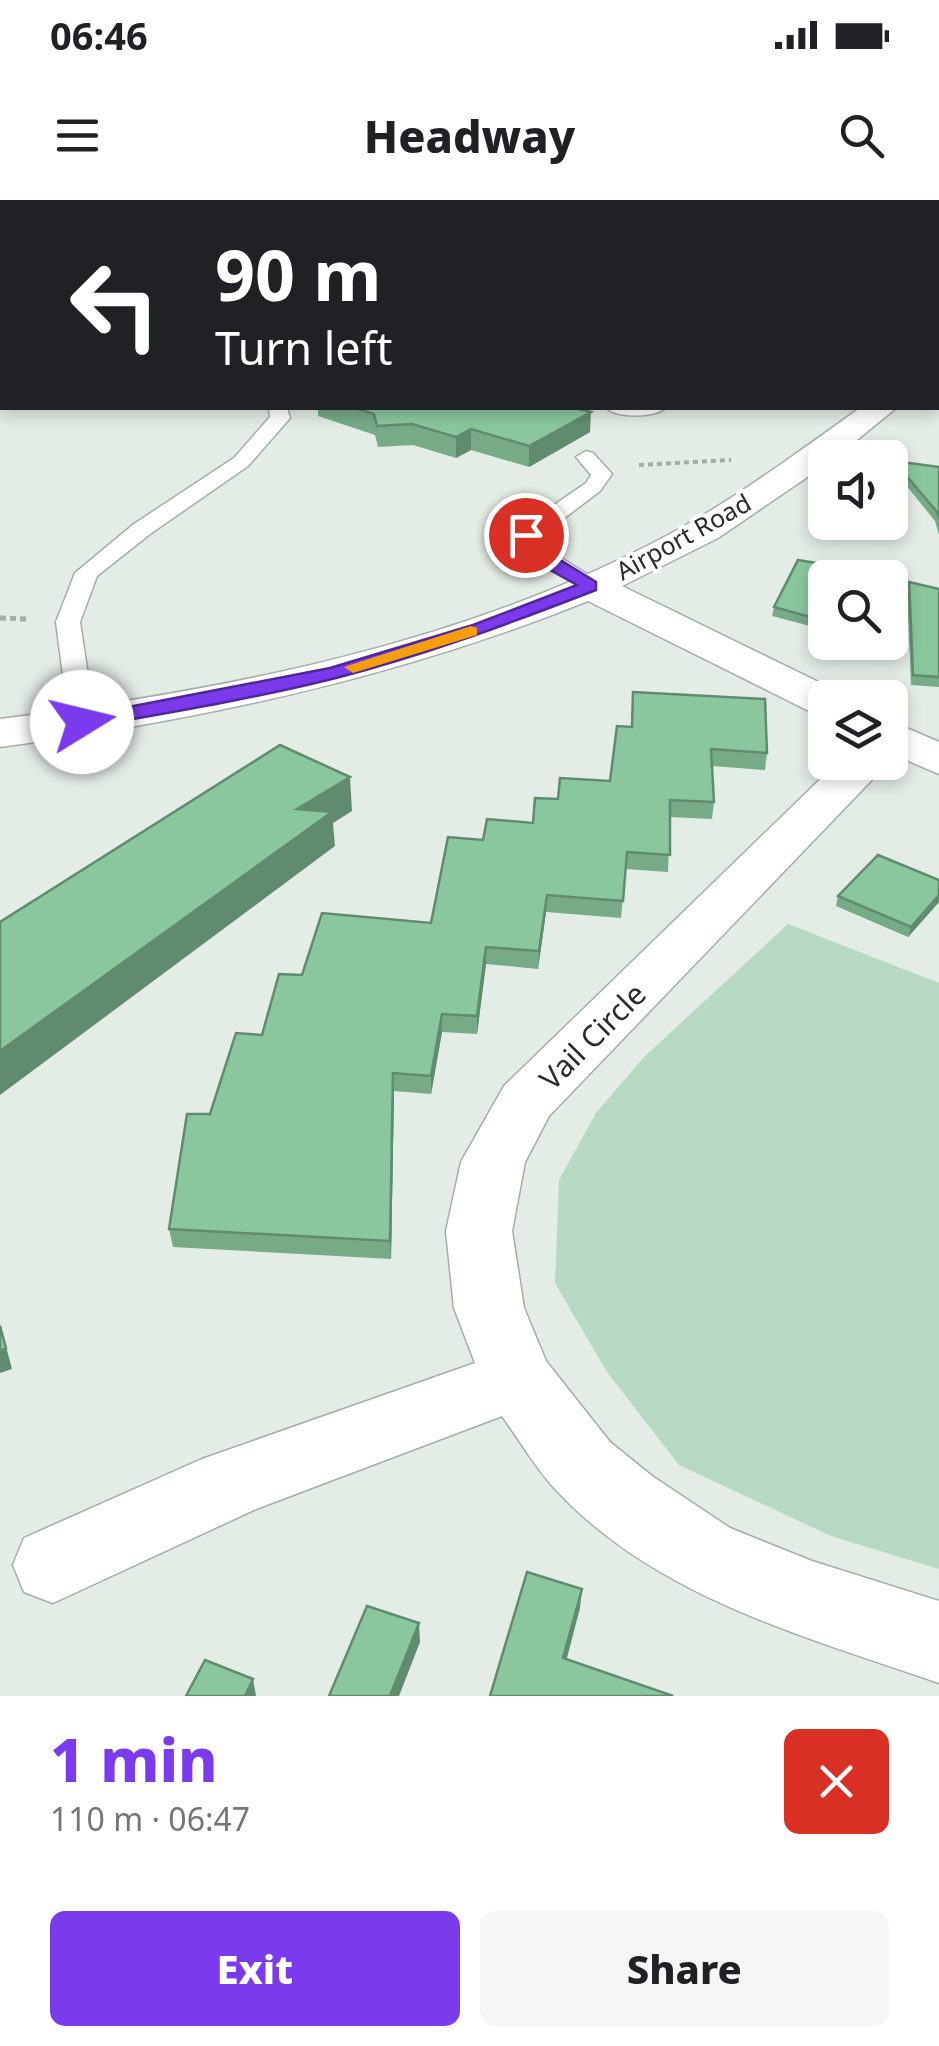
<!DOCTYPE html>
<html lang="en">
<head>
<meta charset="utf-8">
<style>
	body { margin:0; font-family:"Noto Sans",sans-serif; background:#f6f6f6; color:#202124; height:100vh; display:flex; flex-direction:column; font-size:38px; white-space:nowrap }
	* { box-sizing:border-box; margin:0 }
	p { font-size:32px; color:#757577 }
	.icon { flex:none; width:55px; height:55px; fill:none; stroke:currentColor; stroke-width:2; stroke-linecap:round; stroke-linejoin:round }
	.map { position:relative; height:1496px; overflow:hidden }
	.sheet { display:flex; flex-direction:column; background:#fff; flex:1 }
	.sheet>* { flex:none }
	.guide { position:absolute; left:0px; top:0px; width:940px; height:210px; box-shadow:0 5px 15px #0003; background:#202124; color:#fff; overflow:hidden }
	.tools { position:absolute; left:808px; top:240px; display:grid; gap:20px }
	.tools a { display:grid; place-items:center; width:100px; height:100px; border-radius:15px; background:#fff; box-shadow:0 5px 15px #0003; font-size:50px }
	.pin { position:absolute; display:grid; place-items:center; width:85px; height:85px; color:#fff; margin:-42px; border:5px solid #fff; border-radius:50%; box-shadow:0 2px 10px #0007 }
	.me { position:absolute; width:110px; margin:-55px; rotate:81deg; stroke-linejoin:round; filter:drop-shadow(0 0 8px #0008) }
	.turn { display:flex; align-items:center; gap:35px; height:210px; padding:0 50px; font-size:45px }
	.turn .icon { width:130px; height:130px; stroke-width:2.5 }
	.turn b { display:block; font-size:70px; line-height:85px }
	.round { display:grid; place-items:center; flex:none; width:105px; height:105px; border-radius:15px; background:#f6f6f6 }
	.summary { display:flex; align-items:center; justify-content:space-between; height:170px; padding:0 50px }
	h1 { font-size:60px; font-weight:800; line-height:75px; color:#7c3aed }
	.button { display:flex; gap:20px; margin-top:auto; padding:20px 50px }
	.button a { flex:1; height:115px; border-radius:15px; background:#7c3aed; color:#fff; font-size:40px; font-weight:800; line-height:115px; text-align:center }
	.button a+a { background:#f6f6f6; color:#202124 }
	.status { display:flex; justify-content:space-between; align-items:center; height:70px; padding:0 50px; background:#fff; direction:ltr }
	.status svg { height:28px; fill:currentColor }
	header { display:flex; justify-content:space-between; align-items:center; height:130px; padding:0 50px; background:#fff; font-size:45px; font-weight:800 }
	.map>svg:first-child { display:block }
	.green { fill:#b5dac1 }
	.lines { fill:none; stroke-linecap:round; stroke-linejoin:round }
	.service-casing { stroke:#a6ada8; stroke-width:3 }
	.minor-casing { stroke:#a6ada8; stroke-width:3 }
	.path-far2 { stroke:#a5aca7; stroke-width:2.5; stroke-dasharray:4 2.5; stroke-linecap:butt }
	.path-far1 { stroke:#a5aca7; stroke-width:4; stroke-dasharray:5 4; stroke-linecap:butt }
	.path { stroke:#a5aca7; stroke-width:5; stroke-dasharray:6 4; stroke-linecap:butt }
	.service { fill:#fff; fill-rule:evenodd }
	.minor { fill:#fff; fill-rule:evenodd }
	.wall { fill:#77ab88 }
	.shaded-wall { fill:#618b6f }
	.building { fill:#8ac79e; stroke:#618b6f; stroke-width:2.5 }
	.route { fill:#7c3aed; stroke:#51269a; stroke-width:2.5 }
	.slow { fill:#f59e0b }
	.labels { text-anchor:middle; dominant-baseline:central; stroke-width:8; stroke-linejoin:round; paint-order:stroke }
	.far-street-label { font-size:25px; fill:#292c2a; stroke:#fff }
	.street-label { font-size:30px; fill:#292c2a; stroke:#fff }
</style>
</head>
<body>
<div class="status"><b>06:46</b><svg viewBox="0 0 49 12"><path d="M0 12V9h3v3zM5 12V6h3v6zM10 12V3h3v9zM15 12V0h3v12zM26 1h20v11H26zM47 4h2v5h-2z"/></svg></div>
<header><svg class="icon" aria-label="menu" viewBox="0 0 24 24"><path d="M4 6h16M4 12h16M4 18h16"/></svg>Headway<svg class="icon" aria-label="search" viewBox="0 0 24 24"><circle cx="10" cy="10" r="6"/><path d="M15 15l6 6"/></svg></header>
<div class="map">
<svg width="939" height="1496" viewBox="0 0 939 1496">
	<rect width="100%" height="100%" fill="#e4ece6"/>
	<!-- green -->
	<path class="green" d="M788,724L939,783V1369L831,1336L679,1265L607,1172L555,1083L559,980L596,913L644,857Z"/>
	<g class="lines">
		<defs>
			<g id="service">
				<path d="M0,39L2,40V50L0,49Z"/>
				<path d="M0,63L2,64V74L0,73Z"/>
				<path d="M269,208H287L290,218L248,266L150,334L97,376L80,422L95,522L92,528H72L69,522L56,422L75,373L134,324L234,258L270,217Z"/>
				<path d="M606,208H666C653,218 617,218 606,208Z"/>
				<path d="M586,251L593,253L612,274L600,291L534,341L598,381L602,386L598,391L590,393L511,343L518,330L586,283L591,275L576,257Z"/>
			</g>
			<g id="minor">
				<path d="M860,208H896L835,258H825V265L718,338L622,386L841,493L844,498H825V515L809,511L588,401C399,477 202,520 0,547V519C228,490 465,444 670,334C737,298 798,252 860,208Z"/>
				<path d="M890,521L939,542V574L890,553Z"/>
				<path d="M838,562H889L549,916L525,962L512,1031L524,1108L546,1161L610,1242L652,1276L730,1328L812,1361L939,1401V1483C806,1437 656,1397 557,1291C536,1269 520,1241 502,1216L256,1309L53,1403L24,1392L13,1365L24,1338L202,1259L475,1163L454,1108L446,1031L461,962L504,886Z"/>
			</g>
		</defs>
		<!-- service casing -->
		<use href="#service" class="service-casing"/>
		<!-- minor casing -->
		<use href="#minor" class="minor-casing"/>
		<!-- path-far2 -->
		<g class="path-far2">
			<path d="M98,0L109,2"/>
			<path d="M179,0H214"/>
			<path d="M385,0L399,2"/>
			<path d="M418,0L425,2"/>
			<path d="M508,0L519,2"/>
			<path d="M537,0L548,2"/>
			<path d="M719,0L755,1"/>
			<path d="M0,2H26"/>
			<path d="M659,2L667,0"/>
			<path d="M764,2L768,0"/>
			<path d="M872,2L876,0"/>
		</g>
		<!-- path-far1 -->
		<path class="path-far1" d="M639,265L731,260"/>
		<!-- path -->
		<path class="path" d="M0,418L27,419"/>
		<!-- service -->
		<use href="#service" class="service"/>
		<!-- minor -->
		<use href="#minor" class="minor"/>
	</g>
	<!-- wall -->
	<g class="wall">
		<path d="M318,208H575L590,232L529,267L471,250L456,258L413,245L378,247L375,235L318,216Z"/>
		<path d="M894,261L939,267V335L935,321L893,269Z"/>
		<path d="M798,360L898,376L897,386L890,393V378H825V430L772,416L774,407Z"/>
		<path d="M909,382L939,389V487L911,485L907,391Z"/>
		<path d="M633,492L767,553L765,570L712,566L714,602L712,619L670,617L668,672L626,669L621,718L546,712L538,769L486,764L477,834L442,832L431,894L394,891L391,1059L173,1047L169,1029L210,914L302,775L431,723L483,640L533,623L558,599L610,581L631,527Z"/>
		<path d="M939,680V702L908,737L836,706L838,696Z"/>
	</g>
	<!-- shaded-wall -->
	<g class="shaded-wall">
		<path d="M591,212L590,232L529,267V246Z"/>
		<path d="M471,229V250L456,258V237Z"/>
		<path d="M898,376L897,386L890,393V385Z"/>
		<path d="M350,577L352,611L333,623L335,646L0,895V851L297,609Z"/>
		<path d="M547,695L546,712L538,769L539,751Z"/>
		<path d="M939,695V702L908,737L911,727Z"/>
		<path d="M486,747V764L477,834V816Z"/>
		<path d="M442,814V832L431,894V876Z"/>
		<path d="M393,873L394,891L391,1059L390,1041Z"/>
		<path d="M0,1124L12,1169L0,1173Z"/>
		<path d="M582,1389L580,1408L562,1477L563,1458Z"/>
		<path d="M419,1423L420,1442L399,1496H390Z"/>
		<path d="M253,1479L256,1496H245Z"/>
	</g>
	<!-- building -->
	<g class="building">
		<path d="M354,208H575L591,212L529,246L471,229L456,237L412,224L377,226L374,214Z"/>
		<path d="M894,261L939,267V319L937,312Z"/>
		<path d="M798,360L898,376L890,385V378H825V421L774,407Z"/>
		<path d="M909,382L939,389V477L913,475Z"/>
		<path d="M633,492L765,499L767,553L711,549L714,602L670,600V655L627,652L623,701L547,695L539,751L486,747L477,816L442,814L431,876L393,873L390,1041L169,1029L187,914H210L236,833L262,835L279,774L302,775L322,713L431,723L448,637L483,640L487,619L533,623L535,598L558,599L560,578L610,581L617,526L632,527Z"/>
		<path d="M280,545L350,577L297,609L332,612L0,851V722Z"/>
		<path d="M878,655L939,680V695L911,727L838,696Z"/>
		<path d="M0,1126L6,1148L0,1151Z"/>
		<path d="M527,1372L582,1389L563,1458L673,1496H490Z"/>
		<path d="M367,1406L419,1423L390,1496H329Z"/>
		<path d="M205,1460L253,1479L245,1496H186Z"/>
	</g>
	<!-- route -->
	<path class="route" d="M520,331H531V342L596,382V390C511,423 425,455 336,478C252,499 167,513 82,528L72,522L82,516L330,468L473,425L577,385L534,361L517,347Z"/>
	<!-- slow -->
	<path class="slow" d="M471,426L477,428V435L353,473L344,467Z"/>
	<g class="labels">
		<!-- far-street labels -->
		<g class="far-street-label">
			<text transform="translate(683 336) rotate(-29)">Airport Road</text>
		</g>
		<!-- street labels -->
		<g class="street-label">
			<text transform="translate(592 836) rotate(-45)">Vail Circle</text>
		</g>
	</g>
</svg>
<div class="tools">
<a><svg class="icon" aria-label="sound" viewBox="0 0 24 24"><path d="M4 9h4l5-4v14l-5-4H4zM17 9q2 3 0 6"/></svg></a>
<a><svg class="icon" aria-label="search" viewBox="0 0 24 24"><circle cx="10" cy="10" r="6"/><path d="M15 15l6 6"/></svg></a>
<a><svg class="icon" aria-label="layers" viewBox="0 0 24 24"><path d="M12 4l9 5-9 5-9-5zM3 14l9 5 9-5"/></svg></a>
</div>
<div class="pin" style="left:526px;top:335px;background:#d93025"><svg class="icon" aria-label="arrive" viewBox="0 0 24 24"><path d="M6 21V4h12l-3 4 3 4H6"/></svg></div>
<svg class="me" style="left:82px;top:522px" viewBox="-20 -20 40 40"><circle r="19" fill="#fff"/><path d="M0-13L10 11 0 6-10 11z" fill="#7c3aed"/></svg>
<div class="guide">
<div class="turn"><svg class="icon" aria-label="left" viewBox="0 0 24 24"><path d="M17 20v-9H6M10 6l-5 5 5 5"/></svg><div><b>90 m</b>Turn left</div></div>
</div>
</div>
<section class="sheet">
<div class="summary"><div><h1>1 min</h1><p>110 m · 06:47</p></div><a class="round" style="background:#d93025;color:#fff"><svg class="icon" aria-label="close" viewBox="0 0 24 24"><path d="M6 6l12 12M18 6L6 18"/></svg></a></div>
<div class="button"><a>Exit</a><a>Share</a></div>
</section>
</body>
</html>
